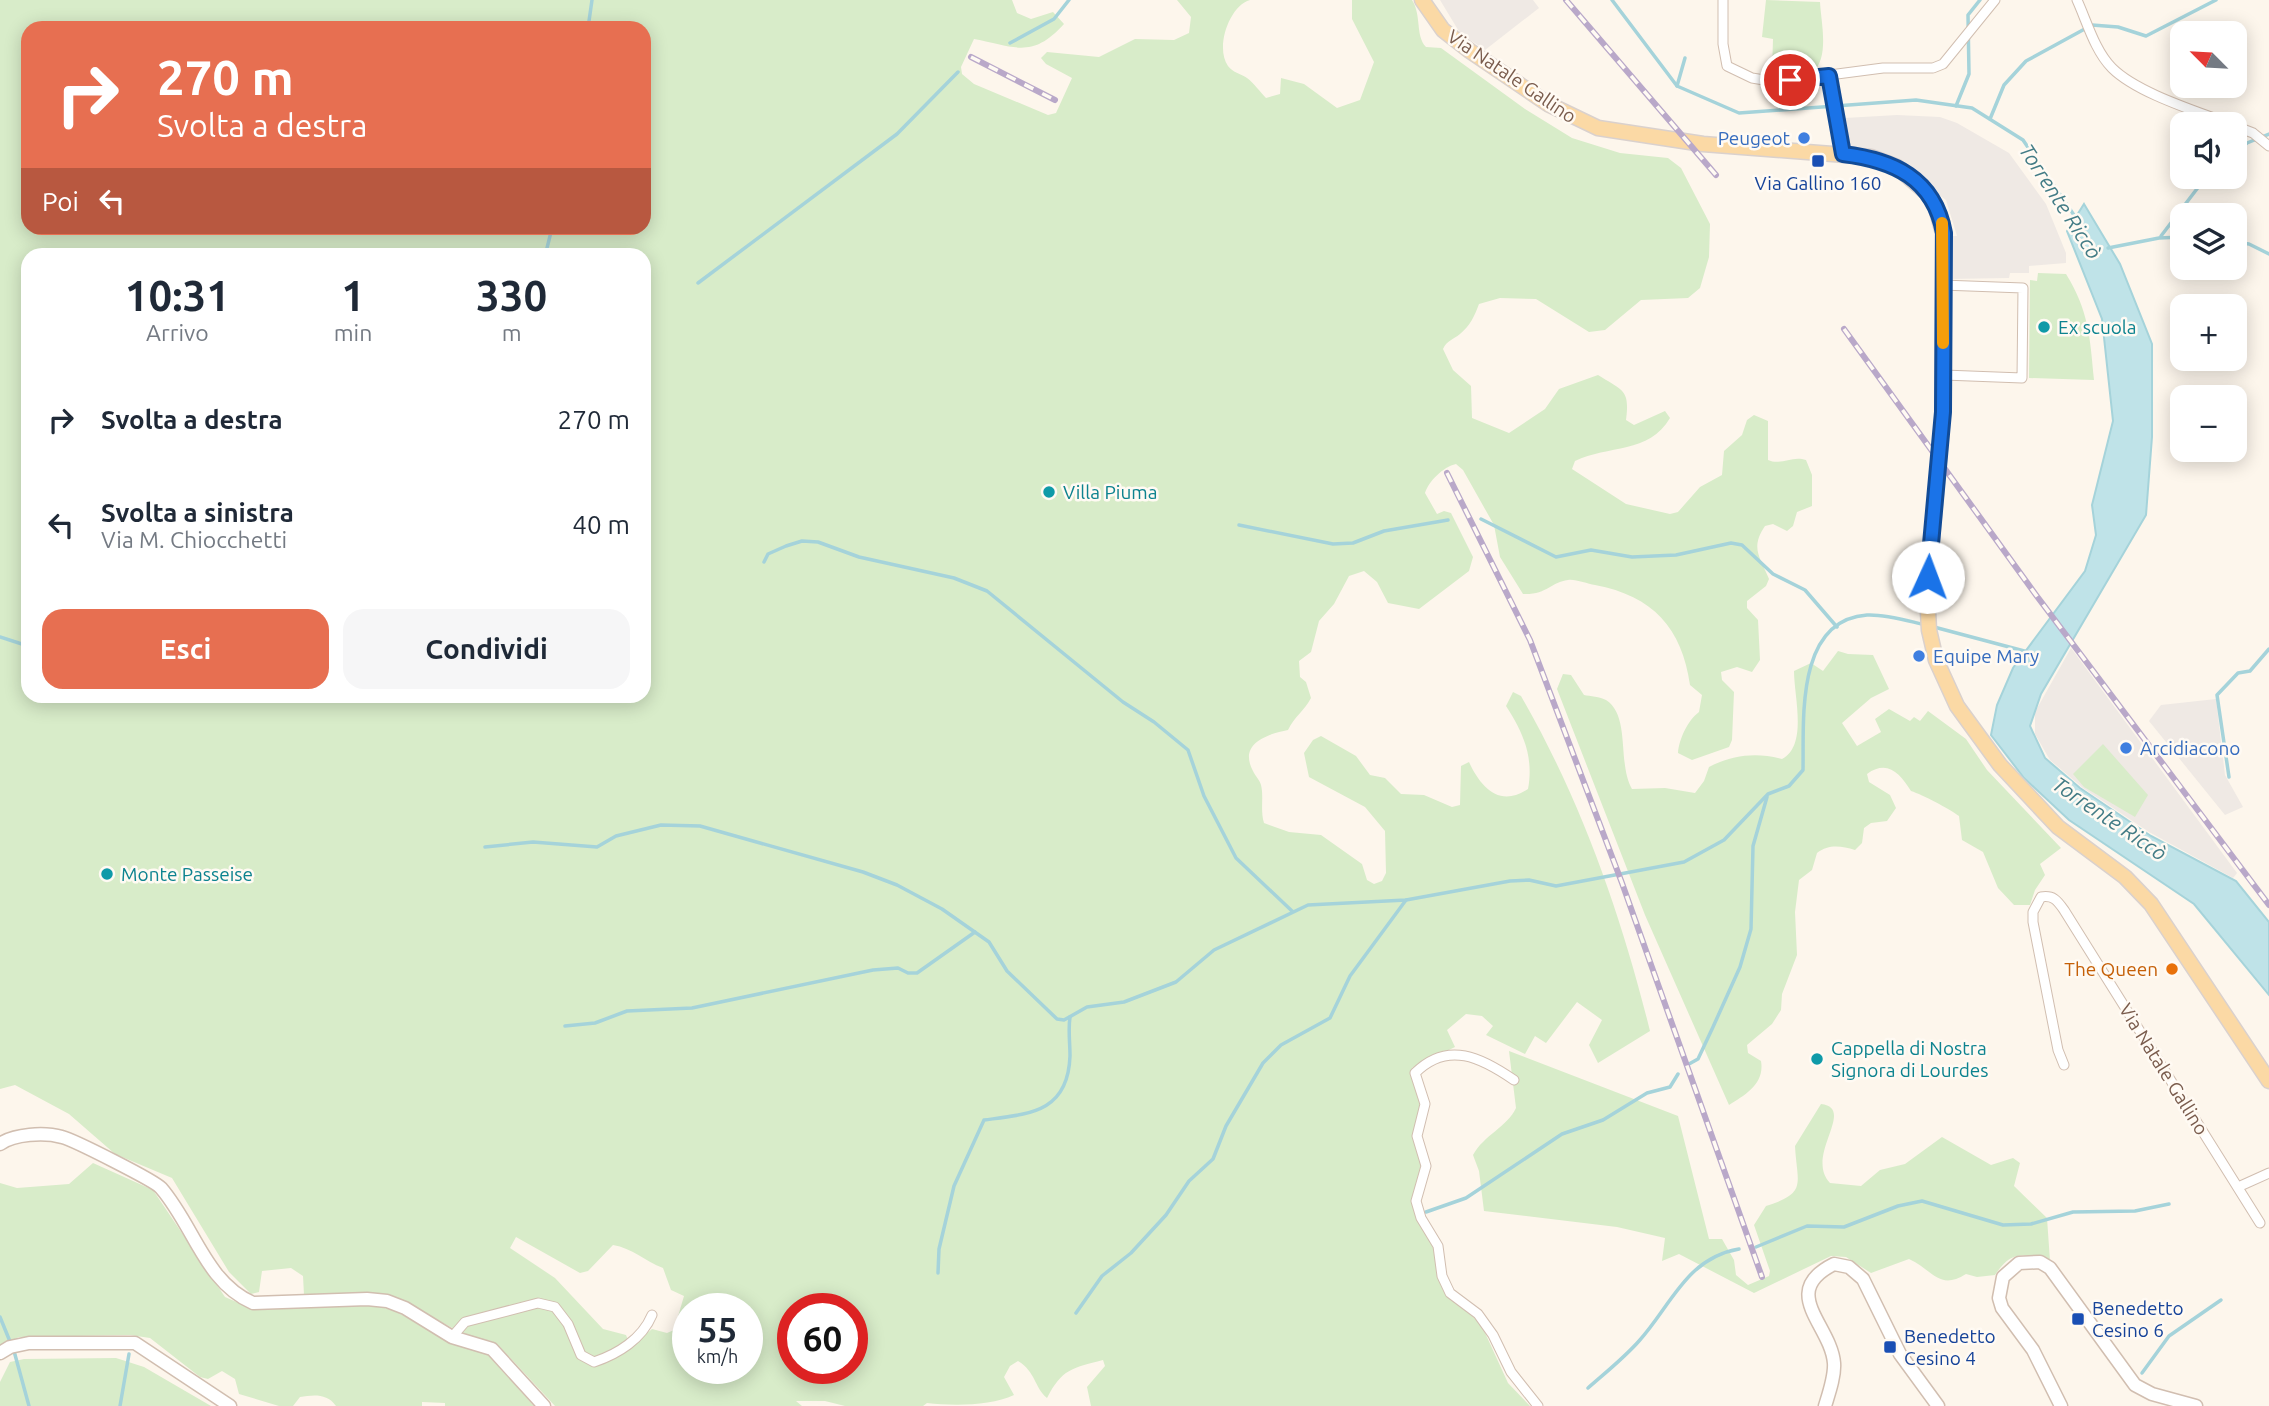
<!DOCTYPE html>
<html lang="it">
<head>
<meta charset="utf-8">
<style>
	body { margin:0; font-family:Ubuntu,sans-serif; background:#f6f6f7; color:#1f2937; height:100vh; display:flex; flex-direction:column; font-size:26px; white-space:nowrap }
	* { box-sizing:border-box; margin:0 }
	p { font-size:23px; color:#747a83 }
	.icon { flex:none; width:38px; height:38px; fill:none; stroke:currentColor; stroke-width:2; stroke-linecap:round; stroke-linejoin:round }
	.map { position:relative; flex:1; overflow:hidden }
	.sheet { position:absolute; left:21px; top:248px; width:630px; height:455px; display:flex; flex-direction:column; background:#fff; border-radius:21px; box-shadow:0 4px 18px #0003 }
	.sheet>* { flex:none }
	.guide { position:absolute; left:21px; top:21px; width:630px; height:214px; border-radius:21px; box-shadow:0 4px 18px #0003; background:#e76f51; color:#fff; overflow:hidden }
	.needle { width:46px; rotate:294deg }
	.controls { position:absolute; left:2170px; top:21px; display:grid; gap:14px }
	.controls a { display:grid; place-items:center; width:77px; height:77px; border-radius:14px; background:#fff; box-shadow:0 4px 18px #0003; font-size:35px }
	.speed { position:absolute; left:672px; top:1293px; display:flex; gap:14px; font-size:35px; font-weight:700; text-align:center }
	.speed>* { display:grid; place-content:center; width:91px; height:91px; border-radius:50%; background:#fff; box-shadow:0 4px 18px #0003; line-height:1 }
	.speed small { font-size:18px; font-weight:400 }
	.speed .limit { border:10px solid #d22; background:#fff; color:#111 }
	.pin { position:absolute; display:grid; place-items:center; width:60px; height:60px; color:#fff; margin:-30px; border:4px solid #fff; border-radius:50%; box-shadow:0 2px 7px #0007 }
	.me { position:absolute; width:77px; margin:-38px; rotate:2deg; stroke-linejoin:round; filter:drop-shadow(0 0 5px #0008) }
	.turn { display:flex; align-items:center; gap:24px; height:147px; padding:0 21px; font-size:32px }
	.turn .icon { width:91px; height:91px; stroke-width:2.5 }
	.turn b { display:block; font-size:49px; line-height:60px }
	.then { display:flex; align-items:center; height:66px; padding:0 21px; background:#0003; gap:14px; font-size:26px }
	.eta { display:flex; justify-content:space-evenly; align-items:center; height:119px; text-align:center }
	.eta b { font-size:42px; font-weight:700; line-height:49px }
	.cta { display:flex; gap:14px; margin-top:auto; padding:14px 21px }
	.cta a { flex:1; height:80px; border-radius:21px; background:#e76f51; color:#fff; font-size:28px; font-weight:700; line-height:80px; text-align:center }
	.cta a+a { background:#f6f6f7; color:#1f2937 }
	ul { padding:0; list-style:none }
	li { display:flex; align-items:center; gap:21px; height:105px; padding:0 21px }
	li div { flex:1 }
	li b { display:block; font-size:26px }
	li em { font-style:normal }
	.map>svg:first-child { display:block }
	.industrial { fill:#efe9e4 }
	.green { fill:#d8ecc9; fill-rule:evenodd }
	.water { fill:#bfe3e8; stroke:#a5d3da; stroke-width:2 }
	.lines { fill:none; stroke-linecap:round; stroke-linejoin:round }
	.stream { stroke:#a5d3da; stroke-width:3.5 }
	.minor-casing { stroke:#d1beb0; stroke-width:11 }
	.tertiary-casing { stroke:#d1beb0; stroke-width:15 }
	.primary-casing { stroke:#dad1cd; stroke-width:17 }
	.minor { stroke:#fff; stroke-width:9 }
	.tertiary { stroke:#fff; stroke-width:12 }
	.primary { stroke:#fbd9a5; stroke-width:14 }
	.rail-casing { stroke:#b9a8c9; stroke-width:6 }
	.rail { stroke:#fffaf3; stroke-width:3.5; stroke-dasharray:10; stroke-linecap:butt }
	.route-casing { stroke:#114b97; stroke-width:18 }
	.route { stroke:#1a73e8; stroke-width:12 }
	.slow { stroke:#f59e0b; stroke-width:12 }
	.shop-dot { fill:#3f7fe0; stroke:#fffaf3; stroke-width:2.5 }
	.transit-dot { fill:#1a4fb4; stroke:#fffaf3; stroke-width:2.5 }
	.culture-dot { fill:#0f9aa8; stroke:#fffaf3; stroke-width:2.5 }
	.food-dot { fill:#e8710a; stroke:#fffaf3; stroke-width:2.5 }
	.labels { text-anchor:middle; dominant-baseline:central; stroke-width:5; stroke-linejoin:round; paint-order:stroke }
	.street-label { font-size:19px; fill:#7a5c4d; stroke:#fffaf3 }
	.shop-label { font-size:19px; fill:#366cbe; stroke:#fffaf3; text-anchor:start }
	.transit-label { font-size:19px; fill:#164399; stroke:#fffaf3; text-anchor:start }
	.culture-label { font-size:19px; fill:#0d838f; stroke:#fffaf3; text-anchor:start }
	.food-label { font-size:19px; fill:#c56008; stroke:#fffaf3; text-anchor:end }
	.water-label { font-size:21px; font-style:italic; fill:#437c86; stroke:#fffaf3 }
</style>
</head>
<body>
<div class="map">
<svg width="2269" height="1406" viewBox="0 0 2269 1406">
	<rect width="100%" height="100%" fill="#fdf6ec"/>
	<!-- industrial -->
	<g class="industrial">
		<path d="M1440,0H1533L1539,8L1485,50L1460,33Z"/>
		<path d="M1897,115L1940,117L1957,123L2009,153L2046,204L2066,253V263L2029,266V273H2010L2009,278L1949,279L1948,236H1957L1946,200L1932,190L1848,149L1845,118Z"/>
		<path d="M2071,648L2237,873L2233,878L2149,832L2083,788L2050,760L2035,734V712Z"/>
		<path d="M2216,699L2225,775L2243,807L2225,815L2149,721L2161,705Z"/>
	</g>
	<!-- green -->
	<g class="green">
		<path d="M0,0H1012L1017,13L1031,19L1053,12L1064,24C1032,59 1016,47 974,39L961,67L962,74L974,84L1048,115L1056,113L1072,78L1046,64L1041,58L1047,52L1099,57L1135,39L1174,40L1189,33L1191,17L1177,0H1250C1229,6 1215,48 1228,66C1232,72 1241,74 1247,78C1254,83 1260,92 1266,98L1280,94L1281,78L1304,84L1337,108L1360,100L1374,62L1352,19V0H1412C1422,16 1415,35 1426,47L1441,48L1525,109L1572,138L1620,153L1668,158L1681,168L1710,224L1709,257L1700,288L1688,298L1641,300L1605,330L1589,332L1536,299L1500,298L1479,304C1475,315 1470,326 1460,334C1453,340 1447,340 1443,349L1453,370L1471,386L1472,418L1509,433L1545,409L1559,389L1598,375C1623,391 1630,389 1626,420L1634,425L1665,411L1670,418C1649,454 1608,445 1575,461L1572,469L1626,504L1670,514L1678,512L1700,487L1722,475L1724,451L1742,435L1747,420L1754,415L1768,421V460C1781,466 1792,455 1806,460L1812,475V506L1797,512L1793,526L1787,531L1773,524L1765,526C1750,548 1760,557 1769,579L1766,586L1747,601V608L1758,620L1760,660L1752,672L1737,667L1721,672L1722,680L1734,692L1732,740L1729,747L1692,760L1678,753C1679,739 1688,720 1699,712L1702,695L1690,685C1682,628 1653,596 1595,585C1587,584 1576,579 1568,580C1551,582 1547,595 1523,594L1500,557L1494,525L1463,470L1456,464C1443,467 1429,481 1425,493L1437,514L1444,511L1451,513L1473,557L1469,571L1419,609L1388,603L1377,582L1364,571L1349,576L1334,604L1319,621L1311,652L1299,661L1300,677L1306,682L1311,698C1305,710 1294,717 1288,730C1268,734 1238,743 1253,771C1255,776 1260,780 1261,785C1264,797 1260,810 1264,823L1289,832L1321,835L1362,864L1367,880L1374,884L1382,881L1386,873L1385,831L1365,807L1309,777L1304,753L1313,740L1321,736L1356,756L1370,775L1385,778L1401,794L1424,795L1452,807L1460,805L1461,766L1469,762C1481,788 1500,808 1528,789C1534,757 1523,732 1506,706L1513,692L1521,696C1581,800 1621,914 1650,1031L1598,1063L1589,1045L1602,1020L1577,1002L1546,1043L1535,1036L1525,1054L1486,1035L1493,1026L1482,1016L1466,1014L1447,1030L1455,1047L1412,1068L1411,1076L1421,1100L1413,1134L1422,1162L1414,1195L1437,1259L1439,1280L1449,1295L1481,1324L1508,1383L1530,1406H1091L1087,1387L1105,1366L1103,1360C1072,1368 1062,1369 1047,1398C1034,1387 1036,1372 1018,1361L1010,1366L1004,1377L1014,1395C991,1406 953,1406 927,1403L923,1406H845L825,1401H796L802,1406H555L500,1347L491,1341L465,1335L418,1309L383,1296L362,1293L304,1295L303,1276L291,1268L262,1271L259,1292L251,1294L229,1272L172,1178L115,1154L69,1114L15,1085L0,1089ZM28,28H644V228H28ZM28,256H644V696H28ZM516,1237L580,1273L588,1271L613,1245C632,1248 645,1261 663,1268L671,1290L684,1296L674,1330L667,1333L652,1329L631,1347L626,1335L603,1329L555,1278L510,1248ZM688,1309H747V1368H688ZM793,1309H852V1368H793Z"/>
		<path d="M1766,0L1820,2C1821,23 1830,58 1812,73L1772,72L1773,39L1762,37Z"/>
		<path d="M2038,273L2066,274C2089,311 2090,338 2094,380L2029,378L2030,280L2037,281Z"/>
		<path d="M1838,651L1848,654L1873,655L1889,689L1871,698L1842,723L1857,746L1881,732L1875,719L1889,709L1910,721L1914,717L1920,721L1928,711L1966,739L1987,770L2061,848L2040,864L2045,875L2035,890L2030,905H2014L1998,888L1983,852L1962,840L1959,816C1948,808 1923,795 1911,791C1900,774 1888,759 1867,774L1869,782L1890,795L1896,808L1887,821L1871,823L1864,828L1862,843L1855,850C1841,846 1829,844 1817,853L1812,870L1799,880L1795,912L1797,955L1782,994L1781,1010L1772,1024L1747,1045L1748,1053L1761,1061C1765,1084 1745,1095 1729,1105L1645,915L1557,689L1563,674L1571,675L1584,695C1590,696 1600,697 1606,700C1631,716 1617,763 1632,789L1665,788L1695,793L1704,781L1709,767C1732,755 1756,752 1782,759C1808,745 1794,697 1794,671L1811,663L1823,671Z"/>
		<path d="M2103,744L2148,795L2135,817L2084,787L2073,774Z"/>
		<path d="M1509,1051L1678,1116L1709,1239H1722L1734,1260L1736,1275L1748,1285L1769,1276L1770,1271L1754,1225L1766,1206C1808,1193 1797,1184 1795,1146L1821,1104C1857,1108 1804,1156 1830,1183L1861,1186L1880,1170L1905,1164L1942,1137L1991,1165L2013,1158L2020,1163L2014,1186L2047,1218L2050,1261C2023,1254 2012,1249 1995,1275L1977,1277L1966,1274C1939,1291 1933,1270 1909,1259L1871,1273L1846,1257L1831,1256L1754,1293L1679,1254L1662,1261L1665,1238L1617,1227L1484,1211L1479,1171L1473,1155C1484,1135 1507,1127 1516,1108Z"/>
		<path d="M93,1163L153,1190L225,1297L255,1310L371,1304L395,1311L444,1338L488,1355L534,1406H445V1403L422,1402V1406H336C327,1393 313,1395 300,1397L293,1406H279L239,1394L235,1379L222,1371L208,1379L200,1377L150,1338L130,1335L19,1337L0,1346V1183L17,1188L69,1184Z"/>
		<path d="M116,1358L144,1367L211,1406H0V1382L10,1362L24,1359Z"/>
	</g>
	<!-- water -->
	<path class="water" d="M2084,204L2120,264L2152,344V437L2146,515L2041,694L2030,726L2045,758L2080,788L2151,836L2236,881L2269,922V995L2194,904L2069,820L2024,778L1991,735L1997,705L2013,668L2085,571L2096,535L2092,505L2113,421L2102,319L2067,231Z"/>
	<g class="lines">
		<!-- stream -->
		<g class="stream">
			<path d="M1612,0L1677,86L1739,113L1916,100L1972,108L2023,140L2078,221"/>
			<path d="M588,28L592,0"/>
			<path d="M1010,43L1054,19L1069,0"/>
			<path d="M1677,86L1685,58"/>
			<path d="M1956,106L1969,74L1968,15L1980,0"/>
			<path d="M1990,119L2004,85L2026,61L2092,25L2118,27L2146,36L2216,0"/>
			<path d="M2235,152L2247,143L2269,134"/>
			<path d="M2161,236L2206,177"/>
			<path d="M2235,242L2249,244L2269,254"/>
			<path d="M2108,248L2159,238L2182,237"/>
			<path d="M545,256L552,228"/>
			<path d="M698,283L897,134L958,72"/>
			<path d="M1481,519L1556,557L1591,550L1632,557L1676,555L1731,543L1742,545L1773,574L1805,590L1837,627"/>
			<path d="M1239,525L1333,544L1353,543L1384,531L1448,520"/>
			<path d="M764,562L768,554L786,546L802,541L818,542L859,557L954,578L987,591L1123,702L1154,722L1188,750L1204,796L1236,858L1292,911"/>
			<path d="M1934,627L2028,652"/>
			<path d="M0,637L28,646"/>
			<path d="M2229,777L2217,695L2238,673L2250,671L2269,649"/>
			<path d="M485,847L533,842L597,847L616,836L661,825L700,826L863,872L897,885L942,909L989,942L1007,971L1057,1019L1064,1020L1087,1007L1124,1002L1176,982L1214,950L1308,905L1406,900L1510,881L1529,880L1556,886L1684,862L1724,840L1768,794L1789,786L1803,770C1804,721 1795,620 1867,615C1886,614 1908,621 1926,625"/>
			<path d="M565,1026L595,1023L627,1011L692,1008L873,970L898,968L908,973H917L975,932"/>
			<path d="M1689,1064L1698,1059L1713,1027L1740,967L1751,929L1753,846L1767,797"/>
			<path d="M1426,1212L1466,1198L1562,1134L1603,1120L1647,1093L1670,1087L1678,1074"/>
			<path d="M1756,1247L1807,1226L1844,1227L1898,1206L1922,1201L2003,1225L2031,1224L2073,1212L2135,1211L2169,1204"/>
			<path d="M938,1273L939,1249L954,1186L984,1120C1029,1114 1068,1113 1070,1056C1070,1042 1068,1030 1070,1017"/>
			<path d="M1076,1313L1102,1276L1131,1253L1166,1215L1189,1181L1213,1159L1226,1126L1263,1063L1281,1045L1330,1018L1350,976L1406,900"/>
			<path d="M0,1317L11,1344"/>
			<path d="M14,1351L29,1406"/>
			<path d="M2142,1373L2169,1336L2221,1300"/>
			<path d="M1588,1388C1605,1373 1624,1358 1639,1341C1671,1306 1686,1258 1739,1249"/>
			<path d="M120,1406L129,1354"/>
		</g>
		<defs>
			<g id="minor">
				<path d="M1723,0V44L1727,66L1752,78L1776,82L1883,68H1933L1943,64L1995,0"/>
				<path d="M2077,0C2087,22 2095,51 2112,68C2137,93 2196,111 2230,124"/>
				<path d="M1829,76L1843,154"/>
				<path d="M2235,126L2253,133L2269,146"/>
				<path d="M1942,285L2023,288L2022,378L1944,375"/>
				<path d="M2064,1065L2058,1050L2033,922V912L2041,897C2053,895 2057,900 2064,910L2260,1223"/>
				<path d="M1514,1080C1482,1058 1448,1040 1415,1073L1425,1104L1417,1136L1426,1166L1416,1201L1421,1218L1438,1246L1442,1276L1450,1293L1478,1314L1493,1335L1511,1372L1538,1406"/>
				<path d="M2238,1187L2269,1173"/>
				<path d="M452,1337L465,1322L538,1303L555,1307L568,1324L581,1355L594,1362C618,1354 642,1339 652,1315"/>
			</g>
			<g id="tertiary">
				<path d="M0,1144C14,1134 44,1132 62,1137C74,1140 155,1181 161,1188C194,1226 205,1282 253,1303L367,1299L387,1301L405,1308L452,1337L492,1349L544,1406"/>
				<path d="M0,1353L10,1347L29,1343H135L230,1406"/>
				<path d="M1825,1406C1829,1393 1835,1376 1834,1363C1831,1325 1778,1292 1834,1264L1849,1267L1863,1279L1900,1354L1938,1406"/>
				<path d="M2061,1406L2033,1350L2002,1308L1999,1298L2003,1277L2019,1263L2040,1262L2050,1268L2135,1385L2152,1394L2196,1406"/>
			</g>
			<path id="primary" d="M1422,0L1443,30L1470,51L1548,104L1598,128L1703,144L1871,157L1897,167L1926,192L1935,204L1943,233V412L1927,594L1929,630L1936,660L1957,706L2000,765L2058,827L2125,877L2151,904L2269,1081"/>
		</defs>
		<!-- minor casing -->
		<use href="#minor" class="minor-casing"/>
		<!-- tertiary casing -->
		<use href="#tertiary" class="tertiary-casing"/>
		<!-- primary casing -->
		<use href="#primary" class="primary-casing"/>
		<!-- minor -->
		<use href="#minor" class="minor"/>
		<!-- tertiary -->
		<use href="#tertiary" class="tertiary"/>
		<!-- primary -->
		<use href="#primary" class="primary"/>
		<defs>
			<g id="rail">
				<path d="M1566,0L1716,175"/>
				<path d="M971,57L1055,100"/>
				<path d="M1844,329L2036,595L2269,905"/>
				<path d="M1447,473L1530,640L1622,883L1762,1277"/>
			</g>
		</defs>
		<!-- rail casing -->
		<use href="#rail" class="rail-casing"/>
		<!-- rail -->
		<use href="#rail" class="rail"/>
	</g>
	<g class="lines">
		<defs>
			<path id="route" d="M1790,80L1829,76L1843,154C1893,160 1934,178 1944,233L1943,412L1928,577"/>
		</defs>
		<!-- route casing -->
		<use href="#route" class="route-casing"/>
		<!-- route -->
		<use href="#route" class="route"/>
		<!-- slow -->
		<path class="slow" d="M1942,223L1943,343"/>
	</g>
	<!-- markers -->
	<g class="shop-dot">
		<circle cx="1804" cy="138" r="7"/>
		<circle cx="1919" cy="656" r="7"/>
		<circle cx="2126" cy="748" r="7"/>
	</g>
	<g class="transit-dot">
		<rect x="1811" y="154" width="14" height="14" rx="3.5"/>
		<rect x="2071" y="1312" width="14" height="14" rx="3.5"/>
		<rect x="1883" y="1340" width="14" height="14" rx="3.5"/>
	</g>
	<g class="culture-dot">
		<circle cx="2044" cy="327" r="7"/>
		<circle cx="1049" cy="492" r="7"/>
		<circle cx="107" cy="874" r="7"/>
		<circle cx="1817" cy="1059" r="7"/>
	</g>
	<circle class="food-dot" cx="2172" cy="969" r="7"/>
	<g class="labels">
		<!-- street labels -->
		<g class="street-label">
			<text transform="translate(1512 76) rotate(34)">Via Natale Gallino</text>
			<text transform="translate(2164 1069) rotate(58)">Via Natale Gallino</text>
		</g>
		<!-- shop labels -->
		<g class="shop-label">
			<text x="1790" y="138" text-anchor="end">Peugeot</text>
			<text x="1933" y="656">Equipe Mary</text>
			<text x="2140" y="748">Arcidiacono</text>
		</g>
		<!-- transit labels -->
		<g class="transit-label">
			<text x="1818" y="183" text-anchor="middle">Via Gallino 160</text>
			<text x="2092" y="1308">Benedetto<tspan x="2092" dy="22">Cesino 6</tspan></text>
			<text x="1904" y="1336">Benedetto<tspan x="1904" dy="22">Cesino 4</tspan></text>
		</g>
		<!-- culture labels -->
		<g class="culture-label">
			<text x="2058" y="327">Ex scuola</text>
			<text x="1063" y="492">Villa Piuma</text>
			<text x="121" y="874">Monte Passeise</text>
			<text x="1831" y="1048">Cappella di Nostra<tspan x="1831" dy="22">Signora di Lourdes</tspan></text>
		</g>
		<!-- food labels -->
		<g class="food-label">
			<text x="2158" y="969">The Queen</text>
		</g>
		<!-- water labels -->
		<g class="water-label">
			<text transform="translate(2061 201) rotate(57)">Torrente Riccò</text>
			<text transform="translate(2110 818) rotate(34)">Torrente Riccò</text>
		</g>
	</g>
</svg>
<div class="controls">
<a><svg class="needle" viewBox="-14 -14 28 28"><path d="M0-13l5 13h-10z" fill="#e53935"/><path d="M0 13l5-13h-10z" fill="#747a83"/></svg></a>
<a><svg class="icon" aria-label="sound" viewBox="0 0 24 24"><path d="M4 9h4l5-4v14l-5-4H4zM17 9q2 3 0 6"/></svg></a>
<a><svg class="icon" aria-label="layers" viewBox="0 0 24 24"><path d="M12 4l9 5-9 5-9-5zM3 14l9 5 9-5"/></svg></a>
<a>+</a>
<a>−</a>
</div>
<div class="speed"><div>55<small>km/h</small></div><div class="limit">60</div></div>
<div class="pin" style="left:1790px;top:80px;background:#d93025"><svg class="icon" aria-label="arrive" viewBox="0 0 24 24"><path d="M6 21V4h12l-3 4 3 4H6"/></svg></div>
<svg class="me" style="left:1928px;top:577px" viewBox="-20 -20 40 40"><circle r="19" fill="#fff"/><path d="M0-13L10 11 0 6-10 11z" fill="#1a73e8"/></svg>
<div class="guide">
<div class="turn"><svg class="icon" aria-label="right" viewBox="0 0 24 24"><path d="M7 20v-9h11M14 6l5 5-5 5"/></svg><div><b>270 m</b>Svolta a destra</div></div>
<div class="then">Poi<svg class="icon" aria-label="left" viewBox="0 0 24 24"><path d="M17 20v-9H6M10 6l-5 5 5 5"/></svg></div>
</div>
<section class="sheet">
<div class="eta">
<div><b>10:31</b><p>Arrivo</p></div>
<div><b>1</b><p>min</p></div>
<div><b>330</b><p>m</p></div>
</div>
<ul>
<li><svg class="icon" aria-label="right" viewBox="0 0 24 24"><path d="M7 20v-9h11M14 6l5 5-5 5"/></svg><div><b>Svolta a destra</b></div><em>270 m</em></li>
<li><svg class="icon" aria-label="left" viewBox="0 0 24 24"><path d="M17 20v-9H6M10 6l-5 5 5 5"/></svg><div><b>Svolta a sinistra</b><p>Via M. Chiocchetti</p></div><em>40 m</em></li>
</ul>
<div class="cta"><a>Esci</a><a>Condividi</a></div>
</section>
</div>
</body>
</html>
